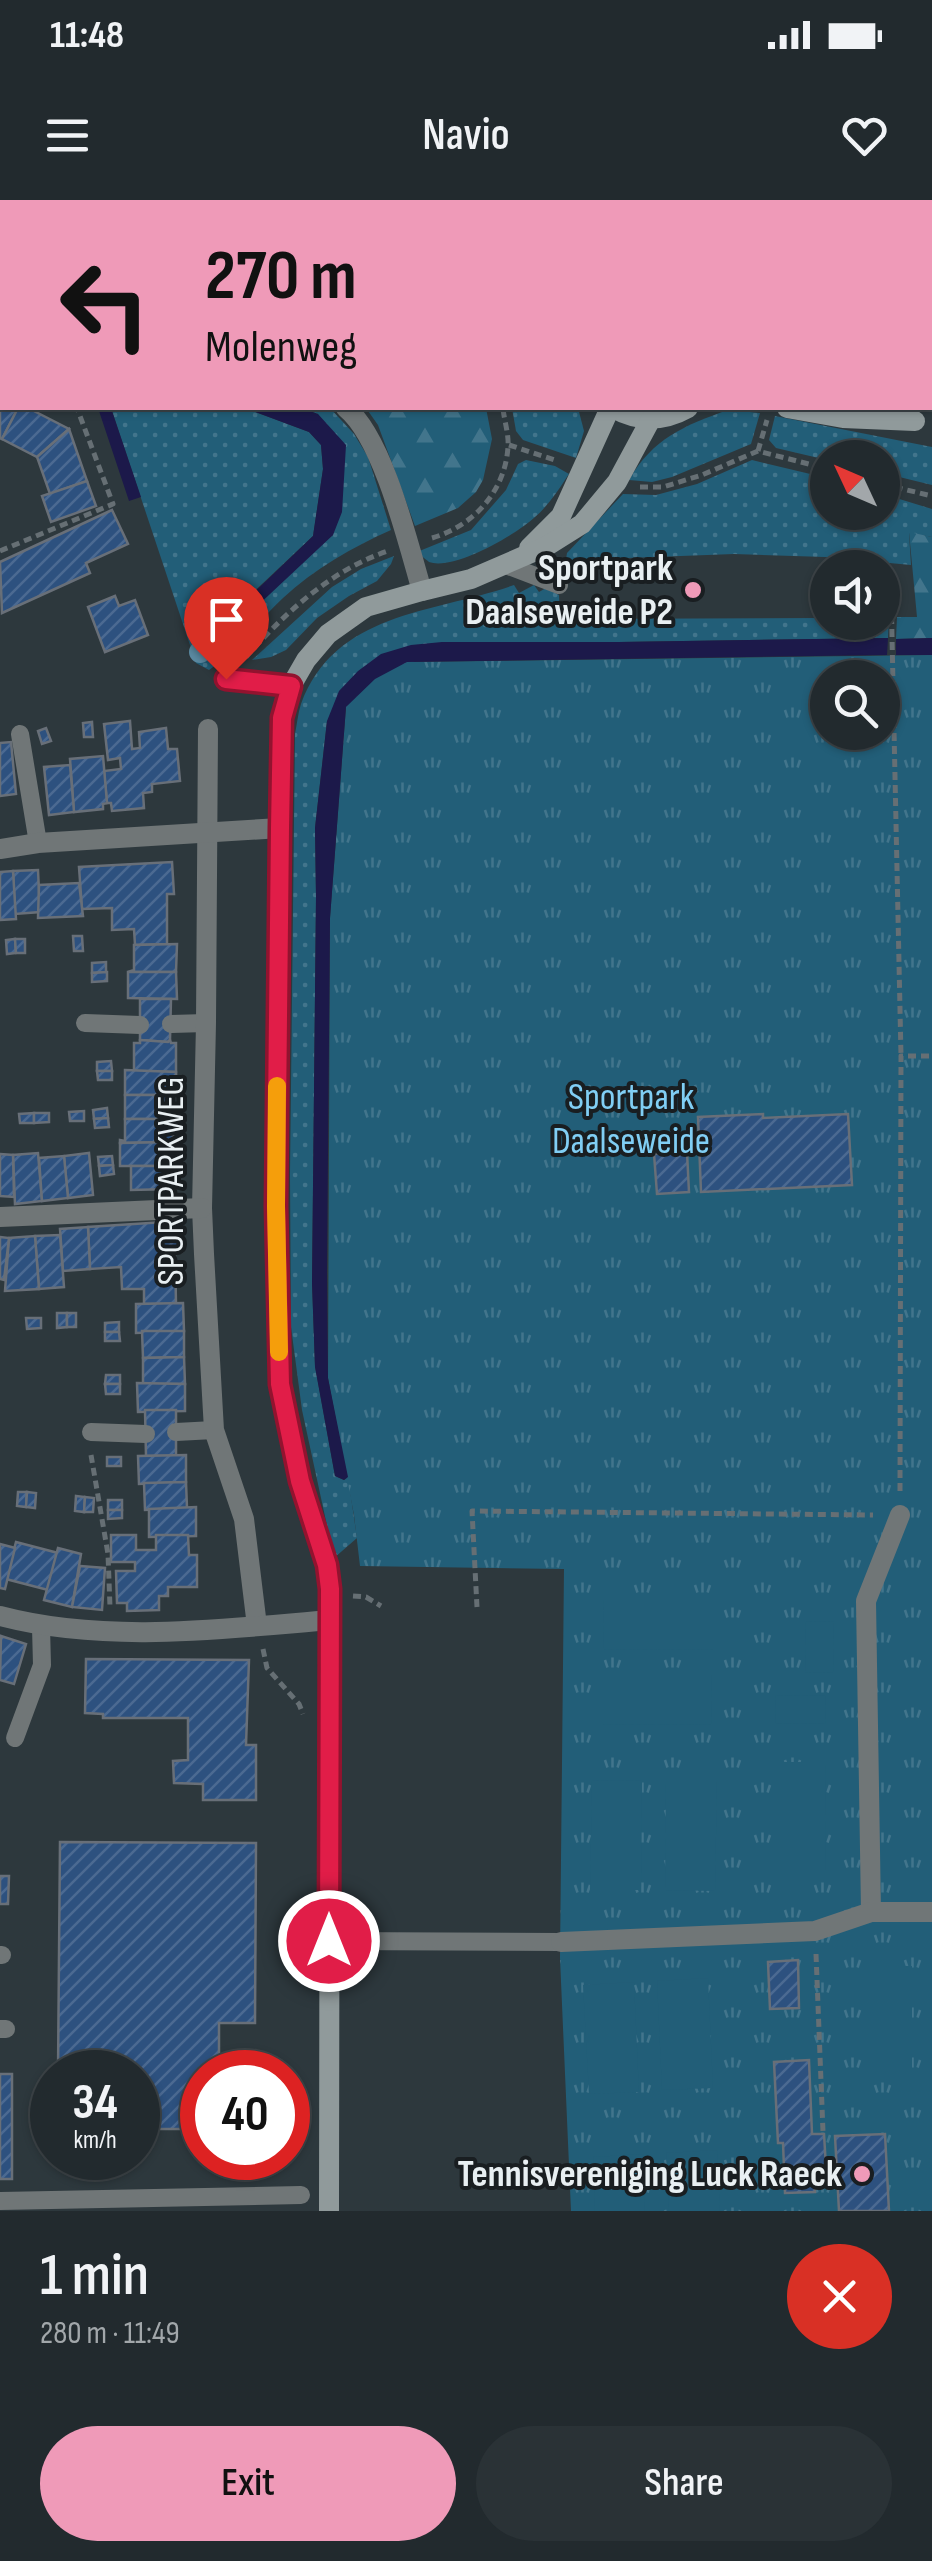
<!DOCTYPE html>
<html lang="en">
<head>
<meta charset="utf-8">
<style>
	body { margin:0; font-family:"Sofia Sans Condensed",sans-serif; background:#2a3236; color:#f1f3f6; height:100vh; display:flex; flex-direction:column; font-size:38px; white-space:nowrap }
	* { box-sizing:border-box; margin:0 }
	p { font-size:32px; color:#a2a7aa }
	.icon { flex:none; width:55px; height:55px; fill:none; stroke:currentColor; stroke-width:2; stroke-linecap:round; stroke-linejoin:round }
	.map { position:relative; height:2011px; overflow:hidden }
	.side { display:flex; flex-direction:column; background:#222a2e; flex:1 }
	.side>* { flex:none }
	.hud { position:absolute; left:0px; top:0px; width:932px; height:210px; box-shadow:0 2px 8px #0004,0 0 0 2px #3f464a; background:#ef9ab8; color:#111; overflow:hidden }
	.needle { width:65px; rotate:314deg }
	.controls { position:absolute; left:810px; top:240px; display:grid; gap:20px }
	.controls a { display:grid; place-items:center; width:90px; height:90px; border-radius:50%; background:#222a2e; box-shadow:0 2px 8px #0004,0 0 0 2px #3f464a; font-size:50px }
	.speed { position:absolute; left:30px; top:1850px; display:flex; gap:20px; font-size:50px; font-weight:700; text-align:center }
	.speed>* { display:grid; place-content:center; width:130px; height:130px; border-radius:50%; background:#222a2e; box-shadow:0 2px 8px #0004,0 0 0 2px #3f464a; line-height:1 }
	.speed small { font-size:25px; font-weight:400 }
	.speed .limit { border:15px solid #d22; background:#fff; color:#111 }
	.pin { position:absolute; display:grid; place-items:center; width:85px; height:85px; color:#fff; margin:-102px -42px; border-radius:50% 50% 50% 0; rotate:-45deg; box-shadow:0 0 10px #0007 }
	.pin .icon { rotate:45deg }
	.me { position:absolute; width:110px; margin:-55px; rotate:0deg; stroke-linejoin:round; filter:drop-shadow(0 0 8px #0008) }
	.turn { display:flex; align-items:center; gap:35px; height:210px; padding:0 40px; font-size:45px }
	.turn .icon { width:130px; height:130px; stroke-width:2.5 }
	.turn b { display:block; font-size:70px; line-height:85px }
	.round { display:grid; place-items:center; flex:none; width:105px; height:105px; border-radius:52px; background:#2a3236 }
	.head { display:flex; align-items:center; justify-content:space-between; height:170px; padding:0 40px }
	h1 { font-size:60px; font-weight:600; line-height:75px }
	.button { display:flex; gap:20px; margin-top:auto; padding:20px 40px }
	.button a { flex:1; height:115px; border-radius:60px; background:#ef9ab8; color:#111; font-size:40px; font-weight:600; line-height:115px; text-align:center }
	.button a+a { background:#2a3236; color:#f1f3f6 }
	.status { display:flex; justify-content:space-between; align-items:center; height:70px; padding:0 50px; background:#222a2e; direction:ltr }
	.status svg { height:28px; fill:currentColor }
	header { display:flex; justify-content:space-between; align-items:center; height:130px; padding:0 40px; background:#222a2e; font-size:45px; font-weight:600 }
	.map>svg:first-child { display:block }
	.grass { fill:url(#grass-dots) }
	.forest { fill:url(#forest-firs) }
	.park { fill:url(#park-tufts); fill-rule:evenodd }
	.pitch { fill:#225e78 }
	.water { fill:#1c194a }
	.building { fill:url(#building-hatch); stroke:#686f78; stroke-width:2.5 }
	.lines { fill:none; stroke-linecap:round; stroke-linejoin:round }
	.path { stroke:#666f74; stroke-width:5; stroke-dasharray:8 5; stroke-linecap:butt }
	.lane { stroke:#707677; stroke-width:18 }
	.street { stroke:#707677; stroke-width:20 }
	.secondary { stroke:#909a9b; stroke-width:20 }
	.tree { fill:#5b8aa2 }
	.route-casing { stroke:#92132f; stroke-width:25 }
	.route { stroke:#e11d48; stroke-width:18 }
	.slow { stroke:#f59e0b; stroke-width:18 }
	.poi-dot { fill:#ef9ab8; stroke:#191e21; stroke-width:4 }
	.labels { text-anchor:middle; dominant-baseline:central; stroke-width:8; stroke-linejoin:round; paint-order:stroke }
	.poi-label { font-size:38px; font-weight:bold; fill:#e8eff2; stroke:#191e21; text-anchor:end }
	.park-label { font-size:38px; fill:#80cef4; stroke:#191e21 }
	.street-label { font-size:38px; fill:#e8eff2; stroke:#191e21 }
</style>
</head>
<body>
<div class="status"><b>11:48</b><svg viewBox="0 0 49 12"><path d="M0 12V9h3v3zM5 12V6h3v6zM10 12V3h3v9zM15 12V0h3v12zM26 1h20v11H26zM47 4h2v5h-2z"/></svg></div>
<header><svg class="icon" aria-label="menu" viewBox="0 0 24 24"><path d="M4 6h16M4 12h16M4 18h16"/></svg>Navio<svg class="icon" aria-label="heart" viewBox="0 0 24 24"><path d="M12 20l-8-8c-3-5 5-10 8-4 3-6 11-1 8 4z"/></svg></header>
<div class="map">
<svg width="932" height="2011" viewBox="0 0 932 2011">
	<defs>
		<pattern id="grass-dots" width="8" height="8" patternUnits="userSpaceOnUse" patternTransform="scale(2.5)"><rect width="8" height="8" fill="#225e78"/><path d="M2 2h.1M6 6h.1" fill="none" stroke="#42758c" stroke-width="1.8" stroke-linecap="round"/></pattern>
		<pattern id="forest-firs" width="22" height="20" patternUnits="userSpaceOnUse" patternTransform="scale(2.5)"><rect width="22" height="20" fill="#225e78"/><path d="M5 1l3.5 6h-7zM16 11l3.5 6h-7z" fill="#42758c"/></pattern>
		<pattern id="park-tufts" width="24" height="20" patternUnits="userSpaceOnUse" patternTransform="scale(2.5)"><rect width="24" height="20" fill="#225e78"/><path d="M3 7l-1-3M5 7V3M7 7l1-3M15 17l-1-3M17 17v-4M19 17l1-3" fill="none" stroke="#42758c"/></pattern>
		<pattern id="building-hatch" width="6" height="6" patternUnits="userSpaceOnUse" patternTransform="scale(2.5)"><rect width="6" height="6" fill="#2d517f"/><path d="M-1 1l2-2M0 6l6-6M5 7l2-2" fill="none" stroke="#4b6a92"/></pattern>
	</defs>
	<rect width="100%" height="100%" fill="#2d383d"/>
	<!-- grass -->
	<g class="grass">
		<path d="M111,208H245L309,232L321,245L323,269L313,336L245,400L333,335L318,214L301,208H330L354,234L368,257L391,330C353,347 314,369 283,398C258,421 238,450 209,470L196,463Z"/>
		<path d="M512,208H578L584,231L576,258L523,240L516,231Z"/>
		<path d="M728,210L760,213L751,244L672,277L652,282L629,280C652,239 685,225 728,210Z"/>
		<path d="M775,216L932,247V285L883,273L882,258H828L827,260L776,248L769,240Z"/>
		<path d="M526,260L555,266L569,274C559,289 549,305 535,317C517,334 454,371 429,362C428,361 419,354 417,352L471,330L506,290L518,264Z"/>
		<path d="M752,260L827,278L828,312H882L883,294L932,309V337L909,333L911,365L825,357L734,354L600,359L571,372L565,366L567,353L623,294L656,295L697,284Z"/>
		<path d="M394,356L391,364L377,381L349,396L317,418L286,450L271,457L252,460L332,387L361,369Z"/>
		<path d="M514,385L519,393L534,385L539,392L546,388L559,395L560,419L827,418L828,422H882L883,418H889L888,438L619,442H442L327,521L315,628L316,697L312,1083L315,1166L335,1276L344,1280L348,1277L357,1338L334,1358L302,1210L291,1127L290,975L295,534C297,524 298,513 301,504C335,411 435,413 514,385Z"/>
	</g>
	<!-- forest -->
	<g class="forest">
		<path d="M0,0H159L164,2H2V104L0,102Z"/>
		<path d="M311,0H533L536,1L318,2Z"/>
		<path d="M366,208H486L492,239L483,280L476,292L458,308L415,326L378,225Z"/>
		<path d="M909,332L932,337V438L896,439L897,417H917Z"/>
	</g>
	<!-- park -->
	<path class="park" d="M932,455V2011H571L560,1758L564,1369L360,1366L354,1315L328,1178L330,718L346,507L375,479L407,462ZM828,478H882V532H828Z"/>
	<!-- pitch -->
	<g class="pitch">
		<path d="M604,1399H713V1450L603,1449Z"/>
		<path d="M806,1421L834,1422L833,1473L805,1472Z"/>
		<path d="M602,1474H712L711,1525L602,1524Z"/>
		<path d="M776,1495L826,1496L825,1524L775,1523Z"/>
		<path d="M775,1562H825L826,1672H775Z"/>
		<path d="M592,1580L642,1581L641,1690H590Z"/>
		<path d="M666,1581H717L715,1691L665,1690Z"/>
		<rect x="862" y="1766" width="50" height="109"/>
		<path d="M708,1778L713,1888L662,1890L657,1781Z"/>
		<path d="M634,1782L639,1892L589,1894L583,1785Z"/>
		<path d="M717,1950L720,2011H669L666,1953Z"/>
		<path d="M643,1954L645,2011H595L593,1957Z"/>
	</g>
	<!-- water -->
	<g class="water">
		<path d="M98,208H111L141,297L129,301Z"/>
		<path d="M245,208H301L318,214L346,245L342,312L333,335L253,410L247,409L244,405L245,401L313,336L323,269L321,245L309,232Z"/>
		<path d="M888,438L887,455L407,462L375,479L346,507L330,718L327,1073L328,1178L348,1277L344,1280L335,1276L315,1167L312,1083L316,697L315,628L327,521L339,491L358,471L381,454L411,445L442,442H619Z"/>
		<path d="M932,438V455H896V439Z"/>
	</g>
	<!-- building -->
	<g class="building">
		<path d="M2,183V208H18L2,239L0,238V188Z"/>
		<path d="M18,208H28L69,229L37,257L2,239Z"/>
		<path d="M69,229L87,281L50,294L37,257Z"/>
		<path d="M87,281L96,306L51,322L42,296Z"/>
		<path d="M112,310L128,344L86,363L90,373L2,413L0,362Z"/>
		<path d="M115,396L119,406L135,400L148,435L105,452L88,407Z"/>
		<path d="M130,521L132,549L140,548L139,532L166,528L168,549H177L180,581L152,584V592L143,593L144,608L112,611L111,603H107L104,571L121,569L120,558L108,560L104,524Z"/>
		<path d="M92,522L93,537H84L83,523Z"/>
		<path d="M46,528L51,541L42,544L38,531Z"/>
		<path d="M11,542L16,594L0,596V543Z"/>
		<path d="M103,556L107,603L103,604V609L74,612L70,559Z"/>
		<path d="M70,565L74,612L49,615L44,567Z"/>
		<path d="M172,662L174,694H167V744L135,745L134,729L112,730V708L82,709L79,667Z"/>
		<path d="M38,670L40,712L15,714L13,671Z"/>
		<path d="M13,671L16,719L0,720V672Z"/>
		<path d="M79,683L83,716L38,718L39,685Z"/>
		<path d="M73,736H82L83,751H74Z"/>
		<path d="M15,739L16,753L7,754L6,740Z"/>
		<path d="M15,739H25V753H16Z"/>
		<path d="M177,744L176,772H128L134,770V745Z"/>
		<path d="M106,762V772L92,773V763Z"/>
		<path d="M107,772V781L92,782V773Z"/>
		<path d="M128,772H176L177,799L128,798Z"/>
		<path d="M140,799H171L170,840L168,842L140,840Z"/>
		<path d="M140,840L168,842L170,840L171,843H176V872L134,871V843H140Z"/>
		<path d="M111,861L112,871H97V862Z"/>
		<path d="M125,870L176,872L177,895H125Z"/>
		<path d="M97,871H112V880H98Z"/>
		<rect x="125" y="895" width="48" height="24"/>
		<path d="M107,908L108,918L94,919L93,910Z"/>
		<path d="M84,911V921H70L69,912Z"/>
		<path d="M34,913V923H20L19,914Z"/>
		<path d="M34,913H49V922L34,923Z"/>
		<path d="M763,914V918L848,914L852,985L701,992L698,917Z"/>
		<path d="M108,918L109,927L95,928L94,919Z"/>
		<path d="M125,919H173V942L120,943V940L125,941Z"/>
		<path d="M173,942V966H120V943Z"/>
		<path d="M687,952L689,992L657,994L654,954Z"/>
		<path d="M38,953L42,1001L15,1004L13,955Z"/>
		<path d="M89,953L93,995L68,998L64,956Z"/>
		<path d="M0,954L13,955L14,997L0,996Z"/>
		<path d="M64,956L68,998L42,1001L39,958Z"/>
		<path d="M112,956L113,965L99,966L98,957Z"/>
		<path d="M113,965L114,974L100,976L99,966Z"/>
		<path d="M131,966H173V989L131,990Z"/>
		<path d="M180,1021L182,1052L175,1053L176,1104H144V1089H122L121,1067L90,1069L88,1027Z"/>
		<path d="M88,1027L90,1069L63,1071L60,1029Z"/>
		<path d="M60,1035L64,1087L39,1089L35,1036Z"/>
		<path d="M35,1036L39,1089L5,1091L9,1038Z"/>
		<path d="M0,1037L9,1038L4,1080L0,1079Z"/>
		<path d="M183,1103L184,1131L136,1133V1104Z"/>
		<path d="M57,1113H67V1127L57,1128Z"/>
		<rect x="67" y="1113" width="9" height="14"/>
		<path d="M26,1118H41V1128L27,1129Z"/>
		<path d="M119,1122V1132H105V1123Z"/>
		<path d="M142,1131H184V1157L143,1158Z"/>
		<path d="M105,1132H119L120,1141H105Z"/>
		<path d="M184,1157L185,1184H143V1158Z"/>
		<path d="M106,1175H120V1184H105Z"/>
		<path d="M137,1183L185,1184V1211L138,1212Z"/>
		<path d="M105,1184H120V1194H106Z"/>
		<path d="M145,1210H176V1256H146Z"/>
		<path d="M186,1255V1282L139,1284L138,1256Z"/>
		<rect x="107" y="1257" width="14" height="9"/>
		<path d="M186,1282L187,1308L145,1310L144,1283Z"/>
		<path d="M18,1292H27L26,1307L17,1306Z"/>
		<path d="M27,1292L36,1293L35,1308L26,1307Z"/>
		<path d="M76,1296L85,1297L84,1312L75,1311Z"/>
		<path d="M85,1297L94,1298L93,1312H84Z"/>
		<rect x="108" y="1300" width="14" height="10"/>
		<path d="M196,1307V1336L149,1337V1309Z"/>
		<path d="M108,1310H122V1318L108,1319Z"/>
		<path d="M111,1335H136V1350H156V1335H188L189,1355H197V1387H168V1396H159V1410L127,1411V1403H117L116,1371H135V1362H111Z"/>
		<path d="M16,1342L58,1353L48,1390L6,1379Z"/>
		<path d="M0,1344L15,1348L5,1389L0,1388Z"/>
		<path d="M58,1348L81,1354L72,1407L44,1400Z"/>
		<path d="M80,1366L105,1368L102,1410L72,1407Z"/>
		<path d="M1,1436L26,1444L14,1484L0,1480Z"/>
		<path d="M86,1459L249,1460L246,1545H256V1600H203V1584L174,1583L173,1561L188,1560V1518H103V1514L85,1513Z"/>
		<path d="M60,1642L256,1643L255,1823H219V1872H202V1929H138V1872H58Z"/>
		<path d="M0,1676H9L8,1704H0Z"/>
		<path d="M798,1760L799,1808L770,1809L768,1762Z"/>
		<path d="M809,1860L812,1934H824L826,1967H814L815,1992L785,1993L783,1943H778L774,1862Z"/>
		<rect x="0" y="1874" width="12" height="105"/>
		<path d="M885,1934L889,2011H839L835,1936Z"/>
	</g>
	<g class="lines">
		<!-- path -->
		<g class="path">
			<path d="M595,0L603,2"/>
			<path d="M555,2L556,0"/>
			<path d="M786,2L787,0"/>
			<path d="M930,54H932"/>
			<path d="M930,78H932"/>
			<path d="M509,245L558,261"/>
			<path d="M758,251L767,220"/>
			<path d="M882,284L932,296"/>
			<path d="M640,287H663L702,275L758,251L828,269"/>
			<path d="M432,338C473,326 505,292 508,247C509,234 504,220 503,208"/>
			<path d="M0,351L113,304L77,208"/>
			<path d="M891,390L901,856"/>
			<path d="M246,457C285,413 331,370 388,351"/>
			<path d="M91,1255L108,1354L110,1407"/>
			<path d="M900,1291L901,856H932"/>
			<path d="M353,1396L366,1397L381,1406"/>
			<path d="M477,1407L472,1311L873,1315"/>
			<path d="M263,1449L267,1468L299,1504L303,1514"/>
			<path d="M816,1754L823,1932"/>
		</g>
		<!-- lane -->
		<g class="lane">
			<path d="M714,0L723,2"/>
			<path d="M506,365L559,385"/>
			<path d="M20,534L38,643"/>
			<path d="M85,823L140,825"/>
			<path d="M171,824L206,823"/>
			<path d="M91,1232L146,1234"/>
			<path d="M176,1232L214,1230"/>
			<path d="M15,1538L42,1465L41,1427"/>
			<path d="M329,1741L561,1742"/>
			<path d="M0,1755H2"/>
			<path d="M0,1829H6"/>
			<path d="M0,2001L301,1995"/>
		</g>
		<!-- street -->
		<g class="street">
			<path d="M693,2L694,0"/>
			<path d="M0,128L2,129"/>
			<path d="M346,208C383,238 408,343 422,391"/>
			<path d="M226,479L291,486"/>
			<path d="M208,529L206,823L202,1008L204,1054L214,1230L244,1319L257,1426"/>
			<path d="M0,649L38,643L280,628"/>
			<path d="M0,1017L202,1008"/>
			<path d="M0,1416C106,1444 222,1429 331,1420"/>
			<path d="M871,1712L866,1401L900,1315"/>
			<path d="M561,1742L815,1731L871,1712H932"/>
		</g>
		<!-- secondary -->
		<g class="secondary">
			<path d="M211,0L217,2"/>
			<path d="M613,208C638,222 663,222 688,208"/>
			<path d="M787,208L843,218L915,221"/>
			<path d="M529,348L561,316L610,208"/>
			<path d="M329,2011L330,1389L327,1365L300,1281L279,1184L276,1007L282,518L291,486L306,460L328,434L366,407L422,391L471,379L547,346L582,324L617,282L651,219"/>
		</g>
	</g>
	<!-- trees -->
	<circle class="tree" cx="200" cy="452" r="11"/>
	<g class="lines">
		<defs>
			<path id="route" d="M226,479L291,486L282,518L280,628L276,1006L280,1184L300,1281L327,1365L330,1389L329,1741"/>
		</defs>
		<!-- route casing -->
		<use href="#route" class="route-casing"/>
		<!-- route -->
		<use href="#route" class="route"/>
		<!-- slow -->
		<path class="slow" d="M277,886L276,1006L279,1152"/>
	</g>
	<!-- markers -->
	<g class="poi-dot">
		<circle cx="693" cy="390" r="10"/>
		<circle cx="862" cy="1974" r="10"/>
	</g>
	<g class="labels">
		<!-- poi labels -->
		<g class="poi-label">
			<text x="673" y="368">Sportpark<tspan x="673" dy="44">Daalseweide P2</tspan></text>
			<text x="842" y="1974">Tennisvereniging Luck Raeck</text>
		</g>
		<!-- park labels -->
		<g class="park-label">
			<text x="631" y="897">Sportpark<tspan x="631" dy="44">Daalseweide</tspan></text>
		</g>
		<!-- street labels -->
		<g class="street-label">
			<text transform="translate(171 981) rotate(-90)">SPORTPARKWEG</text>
		</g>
	</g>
</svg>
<div class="controls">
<a><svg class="needle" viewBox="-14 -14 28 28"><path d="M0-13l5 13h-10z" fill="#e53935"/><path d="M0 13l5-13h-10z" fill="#a2a7aa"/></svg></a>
<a><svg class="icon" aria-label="sound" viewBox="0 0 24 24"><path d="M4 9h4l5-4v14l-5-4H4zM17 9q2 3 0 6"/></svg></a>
<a><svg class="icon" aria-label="search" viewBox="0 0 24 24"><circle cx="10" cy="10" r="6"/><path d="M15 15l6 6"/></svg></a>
</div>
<div class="speed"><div>34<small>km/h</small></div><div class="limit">40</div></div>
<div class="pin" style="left:226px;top:479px;background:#d93025"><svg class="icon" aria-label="arrive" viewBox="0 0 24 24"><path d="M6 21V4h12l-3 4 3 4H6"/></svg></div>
<svg class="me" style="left:329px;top:1741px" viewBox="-20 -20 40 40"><circle r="17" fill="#e11d48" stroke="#fff" stroke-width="3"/><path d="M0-11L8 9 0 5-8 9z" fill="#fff"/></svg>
<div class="hud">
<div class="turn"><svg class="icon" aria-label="left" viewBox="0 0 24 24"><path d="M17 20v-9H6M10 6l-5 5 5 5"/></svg><div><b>270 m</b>Molenweg</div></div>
</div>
</div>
<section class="side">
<div class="head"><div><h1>1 min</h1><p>280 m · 11:49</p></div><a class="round" style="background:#d93025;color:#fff"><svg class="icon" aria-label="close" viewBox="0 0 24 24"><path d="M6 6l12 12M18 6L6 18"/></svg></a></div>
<div class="button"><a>Exit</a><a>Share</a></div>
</section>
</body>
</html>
